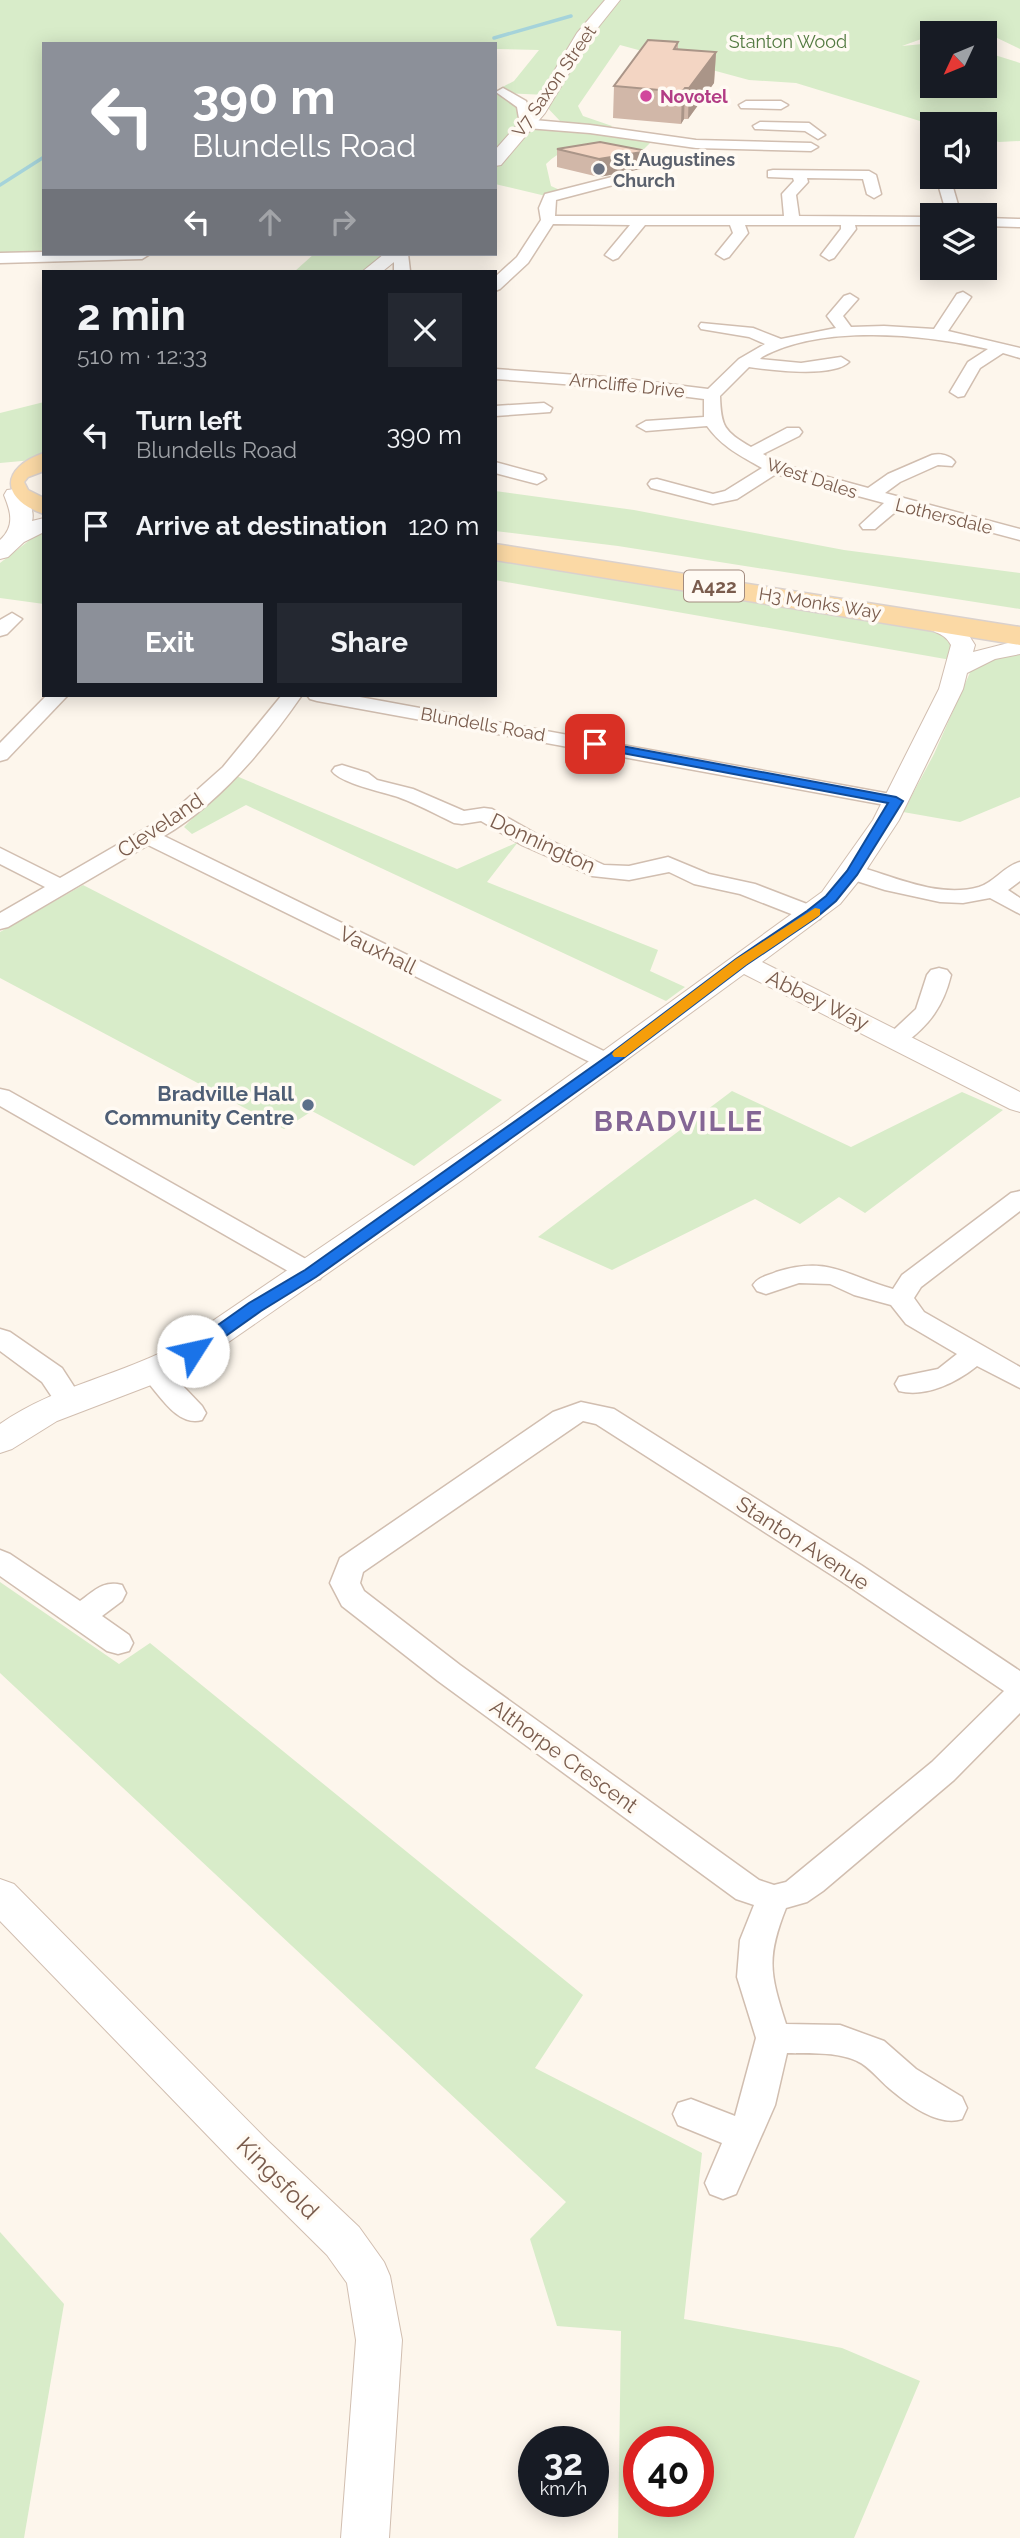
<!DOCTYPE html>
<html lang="en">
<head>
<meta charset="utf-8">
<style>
	body { margin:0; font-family:Raleway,sans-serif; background:#242831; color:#f1f3f6; height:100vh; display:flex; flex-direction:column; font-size:26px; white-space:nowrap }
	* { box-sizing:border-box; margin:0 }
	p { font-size:23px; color:#9ea1a6 }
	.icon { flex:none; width:38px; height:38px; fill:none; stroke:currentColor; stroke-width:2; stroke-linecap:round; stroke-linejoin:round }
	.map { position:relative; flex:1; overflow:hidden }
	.panel { position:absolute; left:42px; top:270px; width:455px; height:427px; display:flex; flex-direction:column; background:#171b24; border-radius:0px; box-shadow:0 4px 18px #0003 }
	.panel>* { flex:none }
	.banner { position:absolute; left:42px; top:42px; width:455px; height:214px; border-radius:0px; box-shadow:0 4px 18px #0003; background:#8c9099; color:#fff; overflow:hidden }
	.needle { width:46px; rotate:226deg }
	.buttons { position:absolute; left:920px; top:21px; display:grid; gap:14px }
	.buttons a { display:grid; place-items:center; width:77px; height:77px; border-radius:0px; background:#171b24; box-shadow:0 4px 18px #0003; font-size:35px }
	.speed { position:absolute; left:518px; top:2426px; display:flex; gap:14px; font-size:35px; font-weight:700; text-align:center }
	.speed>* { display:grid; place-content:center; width:91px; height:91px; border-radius:50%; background:#171b24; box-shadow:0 4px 18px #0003; line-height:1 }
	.speed small { font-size:18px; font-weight:400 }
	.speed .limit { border:10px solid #d22; background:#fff; color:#111 }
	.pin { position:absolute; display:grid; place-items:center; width:60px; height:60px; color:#fff; margin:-30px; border-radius:14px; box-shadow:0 4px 10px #0006 }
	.me { position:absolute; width:77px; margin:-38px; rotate:55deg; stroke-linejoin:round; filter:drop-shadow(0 0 5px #0008) }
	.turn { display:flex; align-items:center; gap:24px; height:147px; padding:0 35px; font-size:32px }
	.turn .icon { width:91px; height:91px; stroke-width:2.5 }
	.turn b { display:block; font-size:49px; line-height:60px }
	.lanes { display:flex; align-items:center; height:66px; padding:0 35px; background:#0003; justify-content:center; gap:35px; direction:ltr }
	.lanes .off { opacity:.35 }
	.round { display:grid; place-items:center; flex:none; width:74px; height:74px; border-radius:0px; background:#242831 }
	.overview { display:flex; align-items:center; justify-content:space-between; height:119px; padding:0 35px }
	h1 { font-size:42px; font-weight:700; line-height:52px }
	.primary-button { display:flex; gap:14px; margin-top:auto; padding:14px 35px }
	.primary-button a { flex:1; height:80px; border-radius:0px; background:#8c9099; color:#fff; font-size:28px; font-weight:700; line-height:80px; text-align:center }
	.primary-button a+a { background:#242831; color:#f1f3f6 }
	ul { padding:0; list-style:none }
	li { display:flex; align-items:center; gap:21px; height:91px; padding:0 35px }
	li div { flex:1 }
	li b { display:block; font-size:26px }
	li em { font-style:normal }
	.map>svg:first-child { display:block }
	.green { fill:#d8ecc9; fill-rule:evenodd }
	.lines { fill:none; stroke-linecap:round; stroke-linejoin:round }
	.stream { stroke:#a5d3da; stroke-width:3.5 }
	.minor-casing { stroke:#d1beb0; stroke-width:3 }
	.tertiary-casing { stroke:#d1beb0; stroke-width:2 }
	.primary-casing { stroke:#dad1cd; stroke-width:3 }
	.minor { fill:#fff; fill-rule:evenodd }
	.tertiary { fill:#fff; fill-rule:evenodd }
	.primary { fill:#fbd9a5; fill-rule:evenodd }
	.wall { fill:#d1b7a8 }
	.shaded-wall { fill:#aa9588 }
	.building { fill:#f3d5c3; stroke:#aa9588; stroke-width:2 }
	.route { fill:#1a73e8; stroke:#114b97; stroke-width:2 }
	.slow { fill:#f59e0b }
	.hotel-dot { fill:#d1479c; stroke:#fffaf3; stroke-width:2.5 }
	.worship-dot { fill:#6b7280; stroke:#fffaf3; stroke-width:2.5 }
	.service-dot { fill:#5c6f8a; stroke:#fffaf3; stroke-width:2.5 }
	.labels { text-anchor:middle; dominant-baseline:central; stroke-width:7; stroke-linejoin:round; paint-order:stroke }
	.far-park-label { font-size:18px; fill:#537a41; stroke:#fffaf3 }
	.far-street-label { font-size:18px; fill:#7a5c4d; stroke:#fffaf3 }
	.far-hotel-label { font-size:18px; font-weight:bold; fill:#b23c85; stroke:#fffaf3; text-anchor:start }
	.far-worship-label { font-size:18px; font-weight:bold; fill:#5b616d; stroke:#fffaf3; text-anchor:start }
	.shield { fill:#fffaf3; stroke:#a28b7f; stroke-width:2 }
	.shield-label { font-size:19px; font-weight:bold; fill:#7a5c4d }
	.street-label { font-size:21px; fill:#7a5c4d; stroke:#fffaf3 }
	.service-label { font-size:21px; font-weight:bold; fill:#4e5e75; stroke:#fffaf3; text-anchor:end }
	.near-street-label { font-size:24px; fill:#7a5c4d; stroke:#fffaf3 }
	.district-label { font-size:28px; font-weight:bold; letter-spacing:2px; fill:#846695; stroke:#fffaf3 }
</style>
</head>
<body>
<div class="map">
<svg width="1020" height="2538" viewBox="0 0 1020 2538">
	<rect width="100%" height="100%" fill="#fdf6ec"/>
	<!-- green -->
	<g class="green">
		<path d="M0,0H1020V49L966,23L902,46L933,43V86H985V52L1020,63V141L999,142L985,138V124L933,125L796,83L749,80L620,45L578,106L583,116L612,126L606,131L654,139L641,152C606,146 574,137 546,164L551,186L564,192L550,197L495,184V91L514,81L539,50L495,49V44H44V254H142L0,258ZM505,93L547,95L543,103L560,121L577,127L527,124L528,112Z"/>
		<path d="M314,254H379L380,255L378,266L372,271H295Z"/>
		<path d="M44,402V459L0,463V413Z"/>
		<path d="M495,491L634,510L844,550L1020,573V609L618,546L495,531Z"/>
		<path d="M44,529V604L0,598V563Z"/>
		<path d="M495,554L917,622L958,642L951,660L495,580Z"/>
		<path d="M1020,650V797L960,822L903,812L934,754L972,668Z"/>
		<path d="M234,775L457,869L518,842L487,882L658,950L650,971L685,987L666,1001L246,805L192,834L184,827Z"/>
		<path d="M83,885L502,1100L414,1166L312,1111L284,1129L0,978V932Z"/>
		<path d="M732,1091L851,1147L962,1092L1003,1110L865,1213L839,1197L800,1224L755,1199L612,1270L538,1237Z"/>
		<path d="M0,1582L119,1664L150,1643L583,1995L535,2068L702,2153L684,2319L842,2348L920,2381L854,2538H618L621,2331L557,2326L530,2239L566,2202L0,1673ZM639,2441H698V2501H639Z"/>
		<path d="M0,2232L64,2304L24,2538H0Z"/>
	</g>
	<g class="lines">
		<!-- stream -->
		<g class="stream">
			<path d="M494,38L571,16"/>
			<path d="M0,185L44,157"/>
		</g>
		<defs>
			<g id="minor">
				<path d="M503,88L526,101L534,120L590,125L696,140L811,143L818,147L811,151L696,148L590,133L527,128L520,124L517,107L496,92Z"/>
				<path d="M746,101H781L788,105L781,109L741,108L739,105Z"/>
				<path d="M760,122L809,123L825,135L818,139L805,131L755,129L753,126Z"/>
				<path d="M773,170L869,171L876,175L881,194L874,198L867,194L863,179L807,178L808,182L796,195L799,216L933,217V225H855L856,229L834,258L829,260L821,255L841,229V225H745L748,233L729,257L724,259L716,254L733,233L730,225H645L618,258L613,260L605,255L630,225L553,224L528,263L500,289L495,291V277L517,257L541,220L539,208L545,194L612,177L617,178L619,181L617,184L556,200L555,216H784L782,194L794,181L793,178L768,177V171Z"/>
				<path d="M936,177H950L961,215H947Z"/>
				<path d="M985,218L1020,219V227L985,226Z"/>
				<path d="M44,252V254H150L142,259L0,263V253Z"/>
				<path d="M394,254H408L410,271H394Z"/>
				<path d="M963,292L971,297L948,331L1020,348V358L1003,353L980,368L964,396L958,397L950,392L968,362L988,349C924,334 822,324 762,357L760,359L801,363L841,357L849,362C833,378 771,370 749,367L720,396C721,427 724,431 751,447L787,428H799L802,432L799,436L763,454L780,464L868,488L888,474L932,455C940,453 950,455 955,462L952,466L938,465L900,482L885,493L1020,529V540L900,508L875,529H863L860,525L884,503L776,474L737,499L713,504L651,488L648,484L651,480L657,479L713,494L725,491L762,468C741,456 722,447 707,426L646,431L637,426L646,421L704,417V399L618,388L495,379V369L618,378L708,389L739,359L765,344L749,337L701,329L699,326L701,323L753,328L781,339L836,328L827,316L844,296L850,294L858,299L843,316L851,327L884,326L934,329L957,294Z"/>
				<path d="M544,403L552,408L550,412L495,416V406Z"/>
				<path d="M495,462L543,475L546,479L537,484L495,473Z"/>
				<path d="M12,613L22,619L7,634L0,636V620Z"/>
				<path d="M47,695H68L7,759L0,761V743Z"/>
				<path d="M282,695H302C266,747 219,804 164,836L616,1057L620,1062L616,1067L608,1069L600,1067L148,845L8,927L0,929V913L45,887L0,864V848L60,878L169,815L223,767Z"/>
				<path d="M307,695H349L896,795L903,797L907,801L903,805L896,807L317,701L310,699Z"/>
				<path d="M342,765L368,773L377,780L413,789L464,811L484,808L492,809L538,835L604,865L629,866L668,857L709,874L755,884L820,909L823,914L820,919H804L740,894L694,884L669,872L629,880L592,876L522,845L481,821L462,824L454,823C436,814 417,804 398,797C383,792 340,783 332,771L335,767Z"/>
				<path d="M1020,862V881L1008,890L1020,898V914L990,898L963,903L940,902L885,890L844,877L841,872L844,867L852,865C892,875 937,899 979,887C995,882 1004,866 1020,862Z"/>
				<path d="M939,968L947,970L951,975C943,1007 930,1024 904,1044H888L884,1039L916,1009L927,975L931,970Z"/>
				<path d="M0,1089L9,1091L320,1267L324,1273L320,1279L311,1281L302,1279L0,1106Z"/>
				<path d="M1020,1191V1211L921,1287L914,1298L924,1312L1020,1367V1388L977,1366C957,1382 926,1398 899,1391L895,1384L899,1377L938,1369L957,1354L906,1324L891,1305L854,1295L830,1284L799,1283L766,1294L757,1291L753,1285C758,1277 767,1276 776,1272C829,1255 846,1276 893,1289L902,1275L1011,1193Z"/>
				<path d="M0,1329L10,1332L62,1368L84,1402L80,1409L70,1411L60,1409L42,1382L0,1351Z"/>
				<path d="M154,1363L164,1366L202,1406L206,1413L202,1420C177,1427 160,1395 144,1378L140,1372L144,1366Z"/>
				<path d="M581,1402L614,1409L861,1565L1020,1671V1713L954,1780L823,1891L807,1902L786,1908C766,1958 770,1974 786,2024L840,2025L884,2041L916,2069L962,2097L967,2108L962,2119C938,2127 908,2104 890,2089C879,2080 869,2066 857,2061C835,2051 810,2054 787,2053L775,2105L736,2194L723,2199L710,2194L705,2183L722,2143L678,2125L673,2114L678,2103L691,2099L735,2116L756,2038L737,1977L740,1940L754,1905L736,1899L438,1681L342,1606L330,1583L340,1558L553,1412ZM583,1421L596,1424L841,1581L1004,1691L932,1762L786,1882L774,1885L759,1880L460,1665L364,1591L360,1583L363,1572Z"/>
				<path d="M0,1550L10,1554L80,1601C94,1591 103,1580 122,1585L126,1593L122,1601L102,1616L129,1635L133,1643L129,1651L118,1654L107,1651L0,1576Z"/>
			</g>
			<g id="tertiary">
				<path d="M605,0H620L592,35L545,113L501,165L495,166V150L532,108L577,33Z"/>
				<path d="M384,254H404L383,271H363Z"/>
				<path d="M15,489L23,490C28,498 35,512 32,521L44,518V532L24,542L8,557L0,559V540C15,526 11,512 4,495L7,490Z"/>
				<path d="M933,615L963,626L975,645L973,652L1020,640V654L995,659L967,673L963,689L899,820L861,878L840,904L762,962L1020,1092V1112L1010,1109L744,974L462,1180L207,1357L159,1382L57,1421L12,1449L0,1453V1424C55,1385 125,1375 183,1341L504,1123L822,892L873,820L939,689L951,645C943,630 930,634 921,622L925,617Z"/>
				<path d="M0,1879L14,1884L267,2140L359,2227L384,2262L390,2276L402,2340L389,2538H341L356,2340L347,2283L327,2255L237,2166L0,1921Z"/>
			</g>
			<g id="primary">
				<path d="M44,453V471L28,477L24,482L28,490L44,498V514C0,499 0,468 44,453Z"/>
				<path d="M495,544L1020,627V645L495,560Z"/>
			</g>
		</defs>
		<!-- minor casing -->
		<use href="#minor" class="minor-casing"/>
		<!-- tertiary casing -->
		<use href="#tertiary" class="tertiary-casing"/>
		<!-- primary casing -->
		<use href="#primary" class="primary-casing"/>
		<!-- minor -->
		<use href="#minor" class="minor"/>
		<!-- tertiary -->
		<use href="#tertiary" class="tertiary"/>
		<!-- primary -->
		<use href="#primary" class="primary"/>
	</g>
	<!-- wall -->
	<g class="wall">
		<path d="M678,42V49L716,52L714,83L688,119H684L681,124L613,118L614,86Z"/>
		<path d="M557,149L641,169L599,177L557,167Z"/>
	</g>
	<!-- shaded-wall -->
	<g class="shaded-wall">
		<path d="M716,52L714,83L688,119L689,88Z"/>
		<path d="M685,88L684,119L681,124L682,92Z"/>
		<path d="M642,152L641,169L599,177V159Z"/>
	</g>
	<!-- building -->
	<g class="building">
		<path d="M648,40L678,42L674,49L716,52L689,88H685L682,92L614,86Z"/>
		<path d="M600,142L642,150V152L599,159L557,149Z"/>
	</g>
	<!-- route -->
	<path class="route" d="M595,741L896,797L903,801L857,875L836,901L817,917L746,965L621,1060L316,1277L261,1311L199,1355H187L185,1351L187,1347L249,1303L305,1270L610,1054L736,959L807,911L826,896L847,871L888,803L590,747V742Z"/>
	<!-- slow -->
	<path class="slow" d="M815,908L820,909V915L746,965L625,1057H614L612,1054L614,1051L736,959Z"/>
	<!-- markers -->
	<circle class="hotel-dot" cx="646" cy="96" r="7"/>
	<circle class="worship-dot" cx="599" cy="169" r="7"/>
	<circle class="service-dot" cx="308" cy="1105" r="7"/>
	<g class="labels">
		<!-- far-park labels -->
		<g class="far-park-label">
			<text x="788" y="41">Stanton Wood</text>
		</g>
		<!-- far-street labels -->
		<g class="far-street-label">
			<text transform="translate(554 81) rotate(-55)">V7 Saxon Street</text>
			<text transform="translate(627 385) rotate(6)">Arncliffe Drive</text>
			<text transform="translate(812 478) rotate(18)">West Dales</text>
			<text transform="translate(944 516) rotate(14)">Lothersdale</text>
			<text transform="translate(820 603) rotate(9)">H3 Monks Way</text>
			<text transform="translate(483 724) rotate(10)">Blundells Road</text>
		</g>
		<!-- far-hotel labels -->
		<g class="far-hotel-label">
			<text x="660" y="96">Novotel</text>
		</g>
		<!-- far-worship labels -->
		<g class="far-worship-label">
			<text x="613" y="159">St. Augustines<tspan x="613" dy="21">Church</tspan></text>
		</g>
		<!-- shield labels -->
		<rect class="shield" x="684" y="570.5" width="60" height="31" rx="5"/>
		<g class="shield-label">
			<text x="714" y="586">A422</text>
		</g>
		<!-- street labels -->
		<g class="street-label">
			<text transform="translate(160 825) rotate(-34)">Cleveland</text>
			<text transform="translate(543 843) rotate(25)">Donnington</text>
			<text transform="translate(378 950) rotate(26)">Vauxhall</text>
			<text transform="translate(818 1000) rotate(26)">Abbey Way</text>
			<text transform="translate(803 1543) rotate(33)">Stanton Avenue</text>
			<text transform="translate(564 1756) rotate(36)">Althorpe Crescent</text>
		</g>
		<!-- service labels -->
		<g class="service-label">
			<text x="294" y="1093">Bradville Hall<tspan x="294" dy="24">Community Centre</tspan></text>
		</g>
		<!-- near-street labels -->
		<g class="near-street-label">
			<text transform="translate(278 2178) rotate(45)">Kingsfold</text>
		</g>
		<!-- district labels -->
		<g class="district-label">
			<text x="679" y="1121">BRADVILLE</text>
		</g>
	</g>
</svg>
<div class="buttons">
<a><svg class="needle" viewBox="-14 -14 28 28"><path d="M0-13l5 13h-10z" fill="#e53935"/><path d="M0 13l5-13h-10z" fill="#9ea1a6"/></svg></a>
<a><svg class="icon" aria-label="sound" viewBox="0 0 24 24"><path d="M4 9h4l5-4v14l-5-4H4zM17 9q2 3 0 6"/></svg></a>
<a><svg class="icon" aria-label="layers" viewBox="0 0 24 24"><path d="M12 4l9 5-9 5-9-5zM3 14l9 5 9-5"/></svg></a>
</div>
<div class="speed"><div>32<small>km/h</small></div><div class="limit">40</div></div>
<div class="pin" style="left:595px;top:744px;background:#d93025"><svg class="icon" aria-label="arrive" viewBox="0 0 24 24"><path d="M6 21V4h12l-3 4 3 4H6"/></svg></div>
<svg class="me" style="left:193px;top:1351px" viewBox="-20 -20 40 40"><circle r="19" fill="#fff"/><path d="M0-13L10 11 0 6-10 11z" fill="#1a73e8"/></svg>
<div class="banner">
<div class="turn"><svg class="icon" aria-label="left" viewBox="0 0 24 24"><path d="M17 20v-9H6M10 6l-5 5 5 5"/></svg><div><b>390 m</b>Blundells Road</div></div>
<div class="lanes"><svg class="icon" aria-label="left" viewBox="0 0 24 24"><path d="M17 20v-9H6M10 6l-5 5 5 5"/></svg><svg class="icon off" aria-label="ahead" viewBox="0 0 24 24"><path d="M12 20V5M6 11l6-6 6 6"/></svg><svg class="icon off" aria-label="right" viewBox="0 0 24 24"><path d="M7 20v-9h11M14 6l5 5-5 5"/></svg></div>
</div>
<section class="panel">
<div class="overview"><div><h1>2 min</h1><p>510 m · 12:33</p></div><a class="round"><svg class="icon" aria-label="close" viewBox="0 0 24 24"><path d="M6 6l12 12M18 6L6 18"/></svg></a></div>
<ul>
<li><svg class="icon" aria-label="left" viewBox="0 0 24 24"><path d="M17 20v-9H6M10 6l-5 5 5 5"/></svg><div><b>Turn left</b><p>Blundells Road</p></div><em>390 m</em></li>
<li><svg class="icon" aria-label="arrive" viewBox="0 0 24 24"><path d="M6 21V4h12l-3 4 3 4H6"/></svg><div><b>Arrive at destination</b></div><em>120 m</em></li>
</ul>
<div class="primary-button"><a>Exit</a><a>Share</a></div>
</section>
</div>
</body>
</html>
